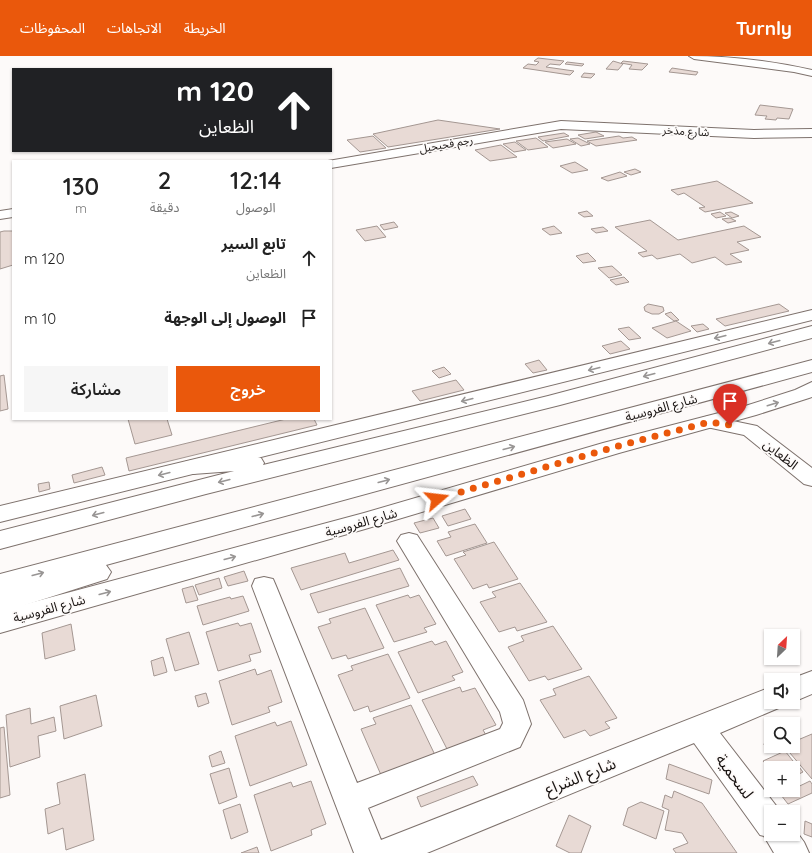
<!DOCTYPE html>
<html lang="ar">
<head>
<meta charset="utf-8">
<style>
	body { margin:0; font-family:Quicksand,"Noto Sans Arabic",sans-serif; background:#f6f6f6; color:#222; direction:rtl; height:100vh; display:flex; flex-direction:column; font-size:15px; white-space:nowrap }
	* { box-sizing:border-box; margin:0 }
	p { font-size:13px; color:#767676 }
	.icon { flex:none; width:22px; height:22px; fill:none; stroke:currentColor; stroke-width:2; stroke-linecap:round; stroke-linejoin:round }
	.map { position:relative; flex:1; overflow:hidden; direction:ltr }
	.sheet { position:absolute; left:12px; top:104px; width:320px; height:260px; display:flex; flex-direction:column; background:#fff; border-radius:0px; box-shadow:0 1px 3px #0004; direction:rtl }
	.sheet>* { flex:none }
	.guide { position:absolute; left:12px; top:12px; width:320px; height:84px; border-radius:0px; box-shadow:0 1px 3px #0004; direction:rtl; background:#202124; color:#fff; overflow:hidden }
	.needle { width:26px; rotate:25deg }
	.fabs { position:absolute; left:764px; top:573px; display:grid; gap:8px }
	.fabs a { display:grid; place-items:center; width:36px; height:36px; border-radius:0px; background:#fff; box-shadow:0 1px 3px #0004; font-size:20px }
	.pin { position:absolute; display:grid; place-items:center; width:34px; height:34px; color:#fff; margin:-41px -17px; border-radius:50% 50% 50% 0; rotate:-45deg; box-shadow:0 0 4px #0007 }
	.pin .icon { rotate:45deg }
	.me { position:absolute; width:44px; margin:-22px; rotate:73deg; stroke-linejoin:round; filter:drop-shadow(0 0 3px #0008) }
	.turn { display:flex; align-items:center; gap:14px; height:84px; padding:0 12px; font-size:18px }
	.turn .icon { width:52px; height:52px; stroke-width:2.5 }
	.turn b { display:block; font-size:28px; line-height:34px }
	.eta { display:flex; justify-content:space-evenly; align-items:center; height:68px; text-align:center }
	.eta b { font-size:24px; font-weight:600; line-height:28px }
	.cta { display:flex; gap:8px; margin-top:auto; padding:8px 12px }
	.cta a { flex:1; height:46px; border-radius:0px; background:#ea580c; color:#fff; font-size:16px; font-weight:600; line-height:46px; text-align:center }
	.cta a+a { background:#f6f6f6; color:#222 }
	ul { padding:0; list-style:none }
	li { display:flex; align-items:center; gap:12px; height:60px; padding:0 12px }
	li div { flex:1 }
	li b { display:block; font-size:15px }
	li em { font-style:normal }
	header { display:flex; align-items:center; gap:24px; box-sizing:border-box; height:56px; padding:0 20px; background:#ea580c; color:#fff }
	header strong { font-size:19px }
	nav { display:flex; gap:22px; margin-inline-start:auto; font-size:14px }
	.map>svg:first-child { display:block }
	.building { fill:#e8dad5; stroke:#a49792 }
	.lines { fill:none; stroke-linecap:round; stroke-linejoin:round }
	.street-casing { stroke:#7e726d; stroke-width:2 }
	.secondary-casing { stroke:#7e726d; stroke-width:2 }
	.highway-casing { stroke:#7e726d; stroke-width:2 }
	.street { fill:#fff; fill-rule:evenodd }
	.secondary { fill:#fff; fill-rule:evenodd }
	.highway { fill:#fff; fill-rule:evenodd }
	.oneway { stroke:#989594 }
	.route { stroke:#ea580c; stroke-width:7; stroke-dasharray:0 12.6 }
	.labels { text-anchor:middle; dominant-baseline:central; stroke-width:3.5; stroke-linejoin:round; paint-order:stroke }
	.far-street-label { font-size:11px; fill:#191412; stroke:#fdfaf9 }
	.street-label { font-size:13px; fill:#191412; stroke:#fdfaf9 }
	.near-street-label { font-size:16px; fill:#191412; stroke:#fdfaf9 }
</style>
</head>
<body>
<header>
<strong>Turnly</strong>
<nav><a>الخريطة</a><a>الاتجاهات</a><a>المحفوظات</a></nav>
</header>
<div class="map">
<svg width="812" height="797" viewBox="0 0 812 797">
	<rect width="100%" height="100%" fill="#fdfaf9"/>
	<!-- building -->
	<g class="building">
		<path d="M538,2L564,5L560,9L550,8L546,11L574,15L570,19L523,12L528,8L536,9L539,6L534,5Z"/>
		<path d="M613,5L623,8L618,14L606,13Z"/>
		<path d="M623,5L648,8L642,14L629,13L632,9L621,7Z"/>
		<path d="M567,6L584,8L582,10L565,8Z"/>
		<path d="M672,12L698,16L696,19L669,16Z"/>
		<path d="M584,17L595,18L591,22L581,21Z"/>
		<path d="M760,49L793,53L789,63L777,62L776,64L765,63L767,60L755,59Z"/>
		<path d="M438,64L500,73L388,91L373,78Z"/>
		<path d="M596,76L604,80L585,83L578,79Z"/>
		<path d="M564,77L569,80L543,85L538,81Z"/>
		<path d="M373,80L386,92L360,96L347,84Z"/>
		<path d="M619,80L623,82L632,81L637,84L596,90L587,85Z"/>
		<path d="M536,82L548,91L528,94L516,85Z"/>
		<path d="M578,82L590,88L581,90L570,83Z"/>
		<path d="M567,83L576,88L553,92L545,86Z"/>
		<path d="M515,86L526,94L514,96L503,88Z"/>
		<path d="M501,89L517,101L490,105L475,94Z"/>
		<path d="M575,106L588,114L572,117L560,110Z"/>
		<path d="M635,113L641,116L631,119L624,116Z"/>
		<path d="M620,116L627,120L608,125L601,122Z"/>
		<path d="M717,125L753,147L705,156L699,152L705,151L684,137L678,139L671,134Z"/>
		<path d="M587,155L593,160L584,161L578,157Z"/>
		<path d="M720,156L726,160L716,162L711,158Z"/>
		<path d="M731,156L739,160L732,162L725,157Z"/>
		<path d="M730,162L736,165L728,167L722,163Z"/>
		<path d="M650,164L678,184L744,170L761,181L737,186L749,194L730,198L742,206L726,209L715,201L692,207L680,198L657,203L652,199L643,201L638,197L647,195L615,171Z"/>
		<path d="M394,166L398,171L384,174L380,169Z"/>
		<path d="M377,170L386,181L365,185L356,174Z"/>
		<path d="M554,170L562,177L550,179L542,173Z"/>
		<path d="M603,171L608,175L596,177L591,173Z"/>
		<path d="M4,175H13V209L0,213V176Z"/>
		<path d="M588,197L596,205L583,207L576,200Z"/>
		<path d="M612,210L622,219L609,222L598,212Z"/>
		<path d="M624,221L629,226L616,229L610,224Z"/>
		<path d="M648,248L663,251L664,255L659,258H652L645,255L644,251Z"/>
		<path d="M779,248L789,255L725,270L716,263Z"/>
		<path d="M671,256L679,264L674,265L665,258Z"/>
		<path d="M676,265L691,275L667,282L652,272Z"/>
		<path d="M703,268L709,273L697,276L691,270Z"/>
		<path d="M629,271L641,282L629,284L618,273Z"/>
		<path d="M621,285L630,293L610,298L602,290Z"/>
		<path d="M539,304L547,314L533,317L525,308Z"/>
		<path d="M444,311L451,318L439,322L432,315Z"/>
		<path d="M4,319L8,353L0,355V320Z"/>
		<path d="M456,324L464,334L420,345L412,335Z"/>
		<path d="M128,363H167L172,379L135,388Z"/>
		<path d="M286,363H314L317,369L129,415L126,402Z"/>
		<path d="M102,411L105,419L74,427L72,419Z"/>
		<path d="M49,426L50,433L39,436L38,428Z"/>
		<path d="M465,453L471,463L448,470L442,460Z"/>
		<path d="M433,462L439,472L420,477L414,467Z"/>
		<path d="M475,468L487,487L446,500L437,485L451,481L448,476Z"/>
		<path d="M494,486L518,523L489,532L487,528L473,533L454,503L466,499L463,496Z"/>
		<path d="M393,494L399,504L301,534L291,512L345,497L349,507Z"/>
		<path d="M400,512L409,530L318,557L310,538Z"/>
		<path d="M244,515L248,525L228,530L224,521Z"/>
		<path d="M219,522L222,532L199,539L195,529Z"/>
		<path d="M520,527L547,566L517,575L515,571L499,576L480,546L496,541L492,536Z"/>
		<path d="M193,530L198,544L186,547L182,533Z"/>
		<path d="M408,539L410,542L419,539L436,568L424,572L427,576L394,586L376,549Z"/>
		<path d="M243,540L249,555L203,569L197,550L230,541L231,543Z"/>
		<path d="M365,552L384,592L348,603L346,599L332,603L318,571L331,567L329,563Z"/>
		<path d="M238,567L240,570L251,567L261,596L249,599L251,605L218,615L206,576Z"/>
		<path d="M71,568L75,594L45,603L42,577Z"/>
		<path d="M553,570L582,613L548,624L545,620L529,625L508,591L524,585L521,580Z"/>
		<path d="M189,576L199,608L175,615L166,583Z"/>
		<path d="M432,585L435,589L446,585L463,616L452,620L455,624L418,637L398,596Z"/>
		<path d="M388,598L410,642L370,656L368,650L354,655L338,619L353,614L351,610Z"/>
		<path d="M163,601L167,616L154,620L151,605Z"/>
		<path d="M255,613L257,619L271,614L282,646L268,651L270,656L232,669L219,625Z"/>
		<path d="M589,620L617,662L605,666L610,672L590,680L585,674L564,682L540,644L556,639L553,633Z"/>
		<path d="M460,631L462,636L475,632L496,669L483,674L486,679L447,693L422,644Z"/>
		<path d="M206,637L209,647L198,651L195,640Z"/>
		<path d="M96,639L102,670L64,683L60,650Z"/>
		<path d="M411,649L435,699L381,719L361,673L376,668L373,662Z"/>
		<path d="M30,652L31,668L54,661L56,675L38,680L40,701L10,711L6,659Z"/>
		<path d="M291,665L307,709L250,730L235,680L275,666L277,670Z"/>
		<path d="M4,671L10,739L0,742V672Z"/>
		<path d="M771,678V690H781L770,695L764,689L766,680Z"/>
		<path d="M812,678V723L784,690H793V686Z"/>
		<path d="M221,695L225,707L212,711L209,700Z"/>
		<path d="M785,695L793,705L777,712H771V714L763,705Z"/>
		<path d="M796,707L803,716L793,721V712H784Z"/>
		<path d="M669,708L712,724L709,738L666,723Z"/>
		<path d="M229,712L237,741L219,748L210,718Z"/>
		<path d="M85,718L94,784L66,794L63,772L48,778L45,753L60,748L57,727Z"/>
		<path d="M473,720L478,729L421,751L417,741Z"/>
		<path d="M311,725L326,768L311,774L312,779L271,795L254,739L291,726L293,731Z"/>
		<path d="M810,725L812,728V737L788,748L781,739Z"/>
		<path d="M674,735L702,747L737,797H676L673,793L688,787L682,777L665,774L669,754L662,751L665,739L672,742Z"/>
		<path d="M641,746L664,755L656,783L623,769L628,752Z"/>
		<path d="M240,748L248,776L231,783L223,754Z"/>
		<path d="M569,759L591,770L581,797H570L556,790Z"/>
		<path d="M805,765L812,768V781L804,778Z"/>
		<path d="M257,791L259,797H241Z"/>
	</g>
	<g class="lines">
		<defs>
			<g id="street">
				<path d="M689,0C730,0 772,5 812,14V20L794,16L694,3Z"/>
				<path d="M561,65L754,74L812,73V81L754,82L561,73L331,112V105H328Z"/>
				<path d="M13,153V161L0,163V155Z"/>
				<path d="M709,360L757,370L812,412V430L804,428L744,379L702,370L699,366L702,362Z"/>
				<path d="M409,477L417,479L523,644L531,668L520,691L368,752L381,784L771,631V646H783L781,651L720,677L781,756H771V778H793V771L804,786L809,797H774L764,780L760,779L694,687L427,797H354L252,530L255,523L264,521L273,523L276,530L357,727L500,673L503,667L500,656L397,485L401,479Z"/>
				<path d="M812,615V638L793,646V624H788Z"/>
			</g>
			<g id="secondary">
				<path d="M812,254V264L0,466V450Z"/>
				<path d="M812,326V341L809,342L756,359L619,397L365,473L0,577V555L364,457L603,387L742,351L795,334Z"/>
			</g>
			<g id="highway">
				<path d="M812,270V282L560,349L206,438L0,493V475L234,415L193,418L185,416L182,411L185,406L193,404L253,400L261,402L264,407L263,409L548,340Z"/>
				<path d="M812,304V316L106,509L111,516L107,523L0,557V518Z"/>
			</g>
		</defs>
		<!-- street casing -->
		<use href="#street" class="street-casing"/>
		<!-- secondary casing -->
		<use href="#secondary" class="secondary-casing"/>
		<!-- highway casing -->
		<use href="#highway" class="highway-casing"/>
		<!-- street -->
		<use href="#street" class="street"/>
		<!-- secondary -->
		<use href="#secondary" class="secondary"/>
		<!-- highway -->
		<use href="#highway" class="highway"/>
	</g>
	<!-- one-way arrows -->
	<defs><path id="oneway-shaft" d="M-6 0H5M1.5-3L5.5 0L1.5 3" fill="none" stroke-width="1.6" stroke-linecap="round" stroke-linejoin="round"/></defs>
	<g class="oneway">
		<use href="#oneway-shaft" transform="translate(720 281) rotate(166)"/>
		<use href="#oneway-shaft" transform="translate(774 286) rotate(165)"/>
		<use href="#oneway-shaft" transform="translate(594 313) rotate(166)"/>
		<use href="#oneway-shaft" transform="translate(649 319) rotate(165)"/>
		<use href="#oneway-shaft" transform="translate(467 344) rotate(166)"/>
		<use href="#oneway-shaft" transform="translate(773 348) rotate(-17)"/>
		<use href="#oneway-shaft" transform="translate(509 392) rotate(-15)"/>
		<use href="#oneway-shaft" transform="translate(164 418) rotate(166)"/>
		<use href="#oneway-shaft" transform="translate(224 425) rotate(166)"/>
		<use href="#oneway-shaft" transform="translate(384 425) rotate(-15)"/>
		<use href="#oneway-shaft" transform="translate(98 458) rotate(165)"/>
		<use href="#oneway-shaft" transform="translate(258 459) rotate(-15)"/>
		<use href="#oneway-shaft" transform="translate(230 502) rotate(-15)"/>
		<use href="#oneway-shaft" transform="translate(38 518) rotate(-15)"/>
		<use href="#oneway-shaft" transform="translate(105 537) rotate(-15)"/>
	</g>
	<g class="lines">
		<!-- route -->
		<path class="route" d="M437,443L611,392L709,366L730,369"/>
	</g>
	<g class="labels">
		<!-- far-street labels -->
		<g class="far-street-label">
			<text transform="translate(686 75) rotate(3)">شارع مذخر</text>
			<text transform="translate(446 88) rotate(-10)">رجم فحيحيل</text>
		</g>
		<!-- street labels -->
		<g class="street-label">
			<text transform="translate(661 351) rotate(-15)">شارع الفروسية</text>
			<text transform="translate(781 398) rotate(38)">الظعاين</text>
			<text transform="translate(361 466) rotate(-16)">شارع الفروسية</text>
			<text transform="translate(49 552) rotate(-15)">شارع الفروسية</text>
		</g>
		<!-- near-street labels -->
		<g class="near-street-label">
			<text transform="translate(580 720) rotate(-22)">شارع الشراع</text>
			<text transform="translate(735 720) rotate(53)">لسحمية</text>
		</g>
	</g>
</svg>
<div class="fabs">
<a><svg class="needle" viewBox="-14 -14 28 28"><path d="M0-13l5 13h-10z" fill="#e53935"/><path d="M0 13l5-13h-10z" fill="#767676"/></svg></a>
<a><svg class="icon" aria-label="sound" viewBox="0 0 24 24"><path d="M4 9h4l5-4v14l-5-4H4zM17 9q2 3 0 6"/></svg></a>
<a><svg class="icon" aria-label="search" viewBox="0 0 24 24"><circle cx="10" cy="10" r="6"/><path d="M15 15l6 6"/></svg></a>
<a>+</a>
<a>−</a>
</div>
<div class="pin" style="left:730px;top:369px;background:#d93025"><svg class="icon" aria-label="arrive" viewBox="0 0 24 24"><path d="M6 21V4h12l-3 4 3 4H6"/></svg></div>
<svg class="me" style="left:437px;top:443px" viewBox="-20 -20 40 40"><path d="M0-17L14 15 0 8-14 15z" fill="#ea580c" stroke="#fff" stroke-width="4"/></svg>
<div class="guide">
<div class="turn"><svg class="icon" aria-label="ahead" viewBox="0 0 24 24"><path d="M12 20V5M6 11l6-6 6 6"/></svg><div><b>120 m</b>الظعاين</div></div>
</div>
<section class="sheet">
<div class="eta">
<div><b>12:14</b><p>الوصول</p></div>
<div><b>2</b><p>دقيقة</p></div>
<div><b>130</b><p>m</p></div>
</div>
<ul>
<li><svg class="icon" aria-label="ahead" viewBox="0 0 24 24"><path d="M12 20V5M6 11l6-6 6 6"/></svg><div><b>تابع السير</b><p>الظعاين</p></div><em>120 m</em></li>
<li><svg class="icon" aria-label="arrive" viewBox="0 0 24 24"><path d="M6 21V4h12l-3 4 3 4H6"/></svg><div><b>الوصول إلى الوجهة</b></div><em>10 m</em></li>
</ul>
<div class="cta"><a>خروج</a><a>مشاركة</a></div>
</section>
</div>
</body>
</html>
